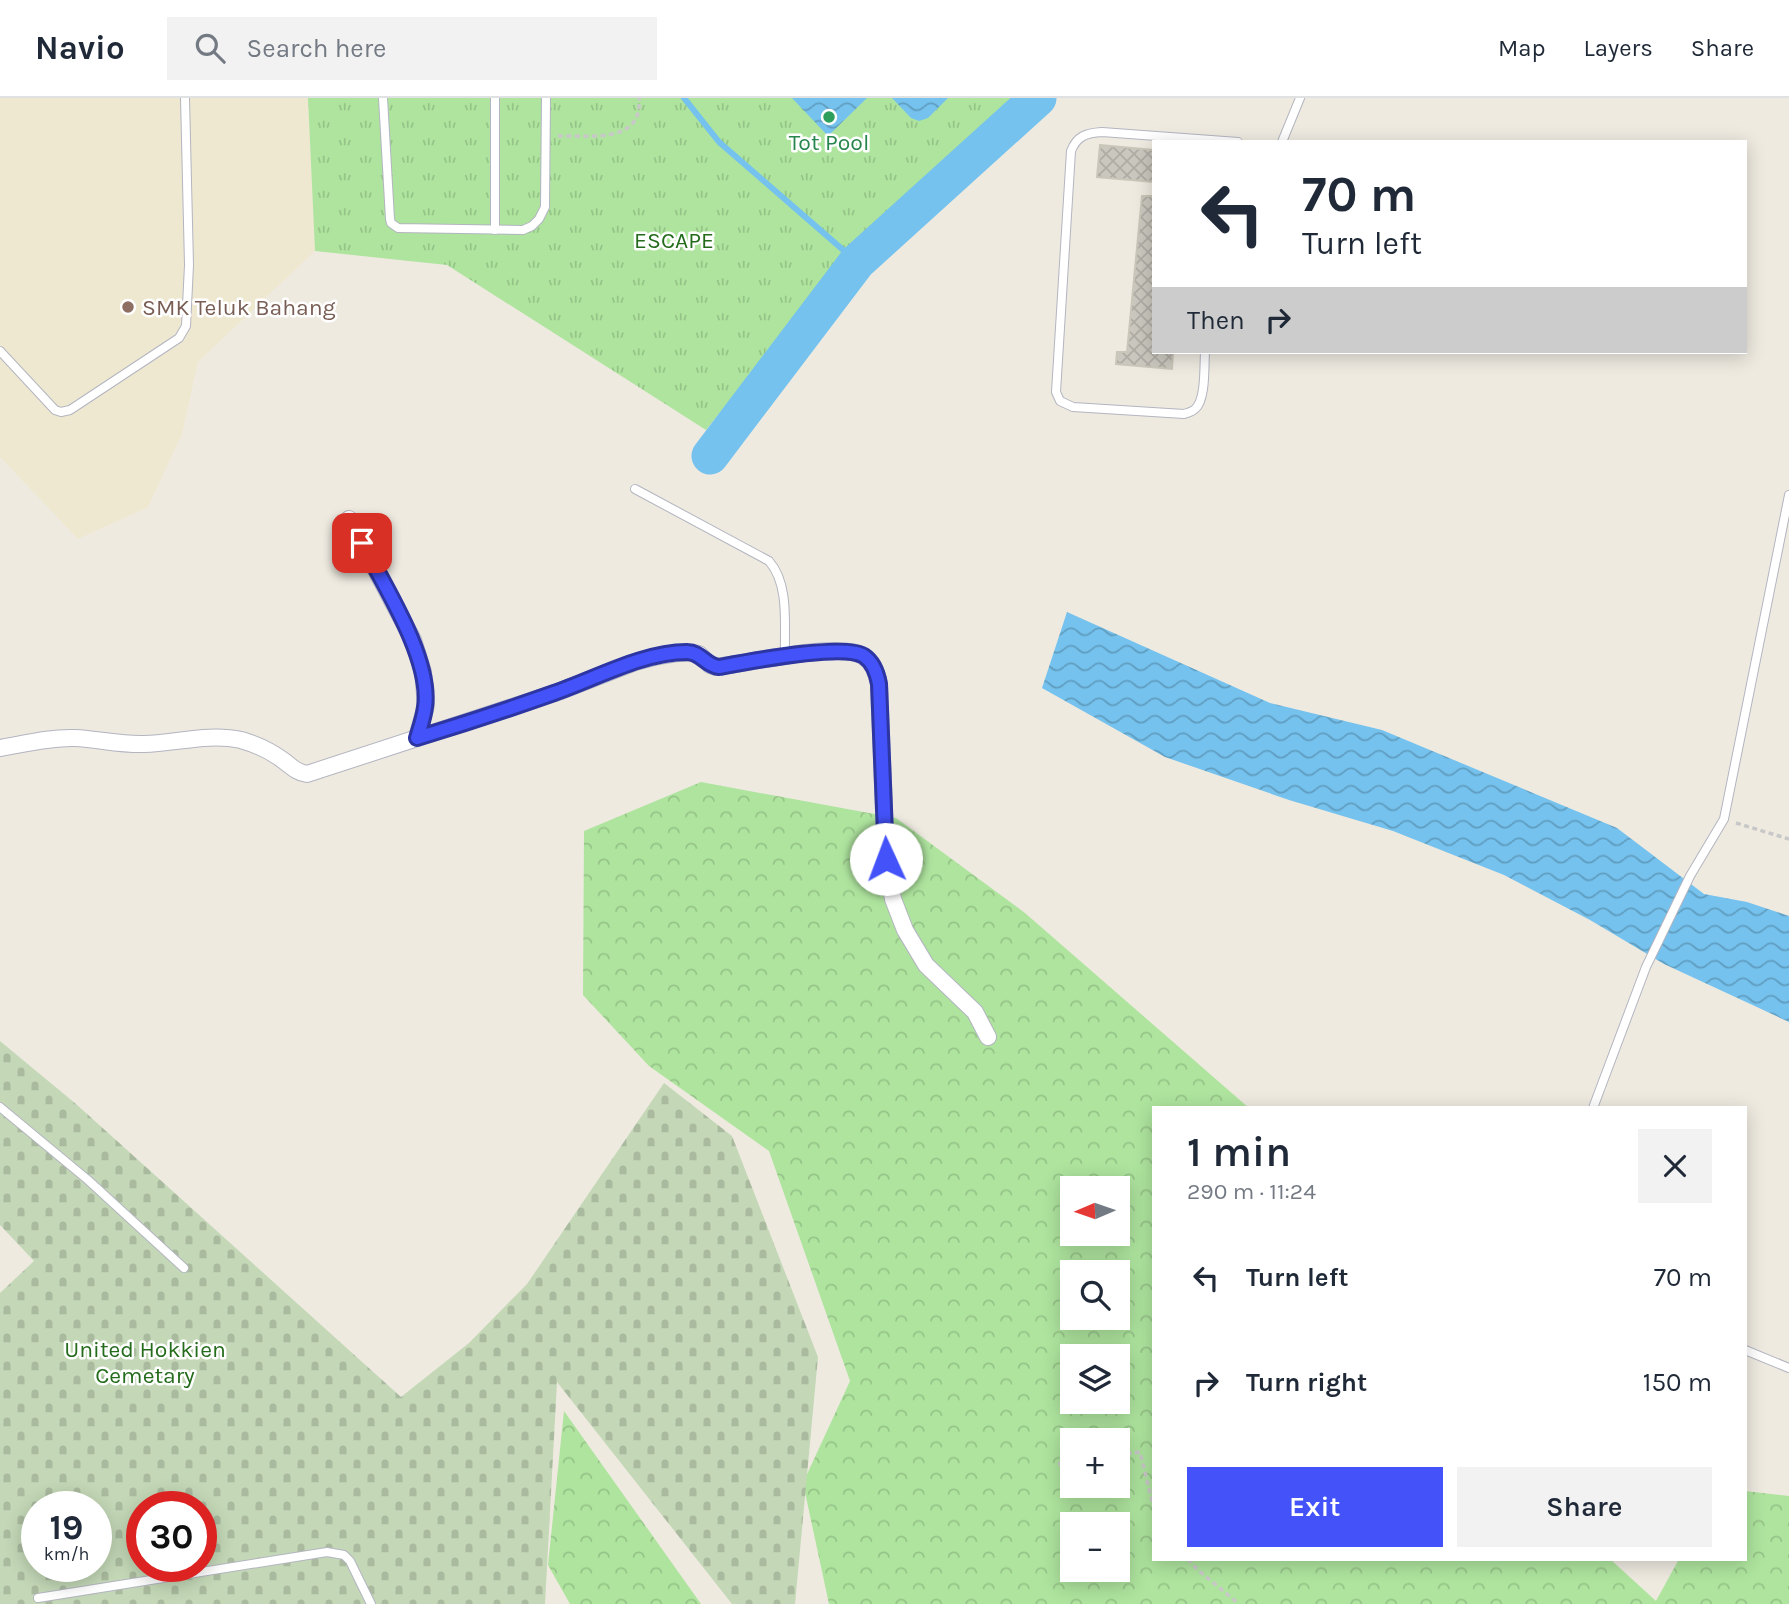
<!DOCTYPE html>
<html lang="en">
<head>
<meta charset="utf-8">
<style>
	body { margin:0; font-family:Karla,sans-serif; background:#f2f2f3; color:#1f2937; height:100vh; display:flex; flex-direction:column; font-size:26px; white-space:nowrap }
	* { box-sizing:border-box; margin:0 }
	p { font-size:23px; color:#747a83 }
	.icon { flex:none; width:38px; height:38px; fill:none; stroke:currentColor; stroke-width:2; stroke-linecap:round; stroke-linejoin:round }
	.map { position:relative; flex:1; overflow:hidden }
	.side { position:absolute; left:1152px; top:1008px; width:595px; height:455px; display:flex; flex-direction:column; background:#fff; border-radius:0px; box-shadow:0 4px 18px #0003 }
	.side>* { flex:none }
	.banner { position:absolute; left:1152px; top:42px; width:595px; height:214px; border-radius:0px; box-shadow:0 4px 18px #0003; background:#fff; color:#1f2937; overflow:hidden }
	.needle { width:46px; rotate:268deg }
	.fabs { position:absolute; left:1060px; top:1078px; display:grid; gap:14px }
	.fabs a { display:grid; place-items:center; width:70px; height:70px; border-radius:0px; background:#fff; box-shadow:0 4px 18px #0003; font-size:35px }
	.speed { position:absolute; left:21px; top:1393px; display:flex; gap:14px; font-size:35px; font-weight:700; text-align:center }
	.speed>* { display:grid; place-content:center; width:91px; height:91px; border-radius:50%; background:#fff; box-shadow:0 4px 18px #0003; line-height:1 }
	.speed small { font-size:18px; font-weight:400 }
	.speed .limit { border:10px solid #d22; background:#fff; color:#111 }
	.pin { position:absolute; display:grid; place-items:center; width:60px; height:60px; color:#fff; margin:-30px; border-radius:14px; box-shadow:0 4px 10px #0006 }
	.me { position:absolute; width:77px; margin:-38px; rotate:358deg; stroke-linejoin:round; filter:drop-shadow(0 0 5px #0008) }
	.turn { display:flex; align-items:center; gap:24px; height:147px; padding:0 35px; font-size:32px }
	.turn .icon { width:91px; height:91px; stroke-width:2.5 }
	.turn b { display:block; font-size:49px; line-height:60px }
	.then { display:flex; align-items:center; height:66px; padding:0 35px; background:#0003; gap:14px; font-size:26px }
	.round { display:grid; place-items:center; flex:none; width:74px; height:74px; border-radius:0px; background:#f2f2f3 }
	.summary { display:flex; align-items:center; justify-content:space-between; height:119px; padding:0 35px }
	h1 { font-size:42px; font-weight:600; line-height:52px }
	.button { display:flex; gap:14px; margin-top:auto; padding:14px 35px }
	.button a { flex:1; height:80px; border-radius:0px; background:#4352f9; color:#fff; font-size:28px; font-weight:600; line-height:80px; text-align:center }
	.button a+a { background:#f2f2f3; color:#1f2937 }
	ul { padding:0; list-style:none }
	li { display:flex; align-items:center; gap:21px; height:105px; padding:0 35px }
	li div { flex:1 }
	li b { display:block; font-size:26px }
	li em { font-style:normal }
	header { display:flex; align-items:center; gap:42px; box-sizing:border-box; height:98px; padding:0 35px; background:#fff; border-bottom:2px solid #e0e1e3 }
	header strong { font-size:33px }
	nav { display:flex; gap:38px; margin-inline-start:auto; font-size:24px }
	.search { width:490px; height:63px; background:#f2f2f3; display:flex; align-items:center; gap:18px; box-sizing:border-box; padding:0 24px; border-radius:0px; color:#747a83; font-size:26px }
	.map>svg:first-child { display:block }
	.education { fill:#efe8d0 }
	.forest { fill:url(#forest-crowns); fill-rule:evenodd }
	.cemetery { fill:url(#cemetery-stones); fill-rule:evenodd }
	.park { fill:url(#park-tufts) }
	.water { fill:url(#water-waves) }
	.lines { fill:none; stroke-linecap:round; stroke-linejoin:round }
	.stream { stroke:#75c2ee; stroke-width:6 }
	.river { stroke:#75c2ee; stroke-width:37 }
	.building { fill:url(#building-cross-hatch); stroke:#cac6b9; stroke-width:2 }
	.service-casing { stroke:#b3b5c0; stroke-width:10 }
	.minor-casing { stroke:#b3b5c0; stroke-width:18 }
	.path { stroke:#c8c8c8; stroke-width:3.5; stroke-dasharray:5 3.5; stroke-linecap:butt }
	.service { stroke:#fff; stroke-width:8 }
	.minor { stroke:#fff; stroke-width:16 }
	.route-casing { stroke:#2c35a2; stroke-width:18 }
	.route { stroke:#4352f9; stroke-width:12 }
	.leisure-dot { fill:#2e9e5b; stroke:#fff; stroke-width:2.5 }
	.education-dot { fill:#8d6e63; stroke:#fff; stroke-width:2.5 }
	.labels { text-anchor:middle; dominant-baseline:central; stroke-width:5; stroke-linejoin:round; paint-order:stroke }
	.leisure-label { font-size:23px; fill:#27864d; stroke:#fff }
	.park-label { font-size:23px; fill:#246c1c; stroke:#fff }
	.education-label { font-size:23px; fill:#785e54; stroke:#fff; text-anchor:start }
</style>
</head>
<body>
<header>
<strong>Navio</strong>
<div class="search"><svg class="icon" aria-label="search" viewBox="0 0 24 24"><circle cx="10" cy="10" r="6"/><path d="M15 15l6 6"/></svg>Search here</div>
<nav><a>Map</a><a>Layers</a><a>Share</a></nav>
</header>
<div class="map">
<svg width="1789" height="1506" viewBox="0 0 1789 1506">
	<defs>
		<pattern id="forest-crowns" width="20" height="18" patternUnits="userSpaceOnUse" patternTransform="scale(1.75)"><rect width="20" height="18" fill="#aee49e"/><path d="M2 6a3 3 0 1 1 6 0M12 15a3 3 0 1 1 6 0" fill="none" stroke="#96c488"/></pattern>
		<pattern id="cemetery-stones" width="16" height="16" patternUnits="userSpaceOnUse" patternTransform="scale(1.75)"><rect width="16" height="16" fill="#c4d8b7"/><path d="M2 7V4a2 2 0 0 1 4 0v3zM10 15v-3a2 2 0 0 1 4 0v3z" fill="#a9ba9e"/></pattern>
		<pattern id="park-tufts" width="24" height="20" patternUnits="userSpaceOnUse" patternTransform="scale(1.75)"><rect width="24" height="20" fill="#aee49e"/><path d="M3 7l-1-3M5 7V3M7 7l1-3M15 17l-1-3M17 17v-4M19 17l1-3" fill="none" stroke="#96c488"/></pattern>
		<pattern id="water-waves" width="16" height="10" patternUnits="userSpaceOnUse" patternTransform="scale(1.75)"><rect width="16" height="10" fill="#75c2ee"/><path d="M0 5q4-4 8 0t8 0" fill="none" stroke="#609ec1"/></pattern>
		<pattern id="building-cross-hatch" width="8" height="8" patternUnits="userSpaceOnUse" patternTransform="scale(1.75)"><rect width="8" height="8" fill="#cac8be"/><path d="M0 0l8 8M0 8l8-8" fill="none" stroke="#aeaca4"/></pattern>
	</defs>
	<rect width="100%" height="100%" fill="#eeeae0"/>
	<!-- education -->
	<path class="education" d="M0,0H308L315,153L198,264L182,336L148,409L78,441L0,359Z"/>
	<!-- forest -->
	<g class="forest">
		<path d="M701,684L896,720L1025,815L1249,1010H1153V1461H1610L1656,1503L1679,1461H1745V1393L1789,1398V1506H829L803,1385L850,1283L769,1053L649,968L583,897L584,733ZM1073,1090H1118V1136H1073ZM1073,1174H1118V1220H1073ZM1073,1258H1118V1304H1073ZM1073,1342H1118V1388H1073ZM1073,1426H1118V1472H1073Z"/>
		<path d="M564,1313L701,1506H570L548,1467Z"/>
	</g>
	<!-- cemetery -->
	<path class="cemetery" d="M0,943L76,1006L401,1299L469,1245L527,1186L664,985L732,1038L818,1259L795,1506H732L557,1284L545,1506H0V1195L34,1163L0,1127ZM37,1409H96V1468H37ZM142,1409H201V1468H142Z"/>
	<!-- park -->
	<path class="park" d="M308,0H1016L859,140L706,332L447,167L315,153Z"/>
	<!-- water -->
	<g class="water">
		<path d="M792,0H867L828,38Z"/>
		<path d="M892,0H948L928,20L919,23L911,20Z"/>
		<path d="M1067,514L1270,605L1382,632L1617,730L1704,796L1747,804L1789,818V924L1664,866L1590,822L1504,777L1393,733L1289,702L1165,659L1042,590Z"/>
	</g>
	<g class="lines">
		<!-- stream -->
		<path class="stream" d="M684,0L719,44L857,164"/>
		<!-- river -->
		<path class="river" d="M710,358L857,164L1038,0"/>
	</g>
	<!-- building -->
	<g class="building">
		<path d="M1100,47L1153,52V84L1097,79Z"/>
		<path d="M1142,98H1153V254H1173L1172,271L1116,266L1117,254H1127Z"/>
	</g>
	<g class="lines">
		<defs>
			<g id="service">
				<path d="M383,0L390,121L391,125L398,130L523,132L532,128L539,121L545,109L546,0"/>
				<path d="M1282,44L1300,0"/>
				<path d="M495,132V0"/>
				<path d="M0,253L55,312L61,314L70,312L179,240L186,228L189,167L185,0"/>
				<path d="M1205,254C1204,268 1206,302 1195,311C1192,314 1187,315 1184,316L1073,309L1060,303L1056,294L1071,53C1077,38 1086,35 1102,34L1238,44"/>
				<path d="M635,391L769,463C790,487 784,528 785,558"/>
				<path d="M0,1009L88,1082L184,1170"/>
				<path d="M1593,1010L1646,869L1690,778L1724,721L1789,397"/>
				<path d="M1745,1252L1789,1270"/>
				<path d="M38,1500L327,1454L344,1457L350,1463L371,1506"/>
			</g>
			<g id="minor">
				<path d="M349,421L413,542L423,574L426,607L417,640"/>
				<path d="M0,650C24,646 50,639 75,640C98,641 121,647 144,646C176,645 209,635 241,642C255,646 272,654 284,663C292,669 296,674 307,676L555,595L635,564L658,558L677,555H694L699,556L710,567L716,569C746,566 840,543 863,558C873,564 877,575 879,586L886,761L893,801L905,832L926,867L975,914L988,939"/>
			</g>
		</defs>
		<!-- service casing -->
		<use href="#service" class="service-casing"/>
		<!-- minor casing -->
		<use href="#minor" class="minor-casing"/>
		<!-- path -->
		<g class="path">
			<path d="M558,38C588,37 643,47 639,0"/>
			<path d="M1736,725L1789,741"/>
			<path d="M1118,1357L1140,1354L1153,1407"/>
			<path d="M1058,1366L1073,1364"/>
			<path d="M1188,1461L1198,1472L1239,1506"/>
		</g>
		<!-- service -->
		<use href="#service" class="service"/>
		<!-- minor -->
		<use href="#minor" class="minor"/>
	</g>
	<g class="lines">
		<defs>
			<path id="route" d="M362,445C384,487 432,562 425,609C424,619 420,630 417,640C463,626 509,611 554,595C595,581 643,554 687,554C701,554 706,568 719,569C746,564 844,545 864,558C873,564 877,575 879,586L886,761"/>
		</defs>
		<!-- route casing -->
		<use href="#route" class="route-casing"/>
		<!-- route -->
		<use href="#route" class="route"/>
	</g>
	<!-- markers -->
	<circle class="leisure-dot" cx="829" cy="19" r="7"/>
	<circle class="education-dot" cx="128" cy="209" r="7"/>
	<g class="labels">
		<!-- leisure labels -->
		<g class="leisure-label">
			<text x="829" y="44">Tot Pool</text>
		</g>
		<!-- park labels -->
		<g class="park-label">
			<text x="674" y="142">ESCAPE</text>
			<text x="145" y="1251">United Hokkien<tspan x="145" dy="26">Cemetary</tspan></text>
		</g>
		<!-- education labels -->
		<g class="education-label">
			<text x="142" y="209">SMK Teluk Bahang</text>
		</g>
	</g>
</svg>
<div class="fabs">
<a><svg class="needle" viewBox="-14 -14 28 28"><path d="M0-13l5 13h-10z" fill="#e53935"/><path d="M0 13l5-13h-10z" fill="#747a83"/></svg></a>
<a><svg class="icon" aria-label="search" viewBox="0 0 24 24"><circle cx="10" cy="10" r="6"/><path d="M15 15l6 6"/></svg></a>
<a><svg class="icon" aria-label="layers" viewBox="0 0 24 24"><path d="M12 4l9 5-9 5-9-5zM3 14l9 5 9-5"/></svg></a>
<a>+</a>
<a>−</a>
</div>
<div class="speed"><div>19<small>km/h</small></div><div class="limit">30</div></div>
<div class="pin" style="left:362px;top:445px;background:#d93025"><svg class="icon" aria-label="arrive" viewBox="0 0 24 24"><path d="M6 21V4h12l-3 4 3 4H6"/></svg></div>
<svg class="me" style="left:886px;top:761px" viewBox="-20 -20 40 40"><circle r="19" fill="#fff"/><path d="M0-13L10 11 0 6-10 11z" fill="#4352f9"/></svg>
<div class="banner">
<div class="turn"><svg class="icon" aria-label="left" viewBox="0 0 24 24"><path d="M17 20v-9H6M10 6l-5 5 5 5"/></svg><div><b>70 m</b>Turn left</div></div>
<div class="then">Then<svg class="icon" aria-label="right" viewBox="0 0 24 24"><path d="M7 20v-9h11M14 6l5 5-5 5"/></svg></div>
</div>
<section class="side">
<div class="summary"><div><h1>1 min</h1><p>290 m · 11:24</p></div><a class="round"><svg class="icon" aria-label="close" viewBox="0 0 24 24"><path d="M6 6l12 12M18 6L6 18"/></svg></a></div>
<ul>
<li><svg class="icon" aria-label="left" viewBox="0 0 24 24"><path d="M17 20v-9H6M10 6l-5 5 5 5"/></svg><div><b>Turn left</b></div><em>70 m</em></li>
<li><svg class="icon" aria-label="right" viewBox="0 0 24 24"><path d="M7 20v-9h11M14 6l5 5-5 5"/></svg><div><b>Turn right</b></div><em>150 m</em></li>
</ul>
<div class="button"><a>Exit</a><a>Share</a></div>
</section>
</div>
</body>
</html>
